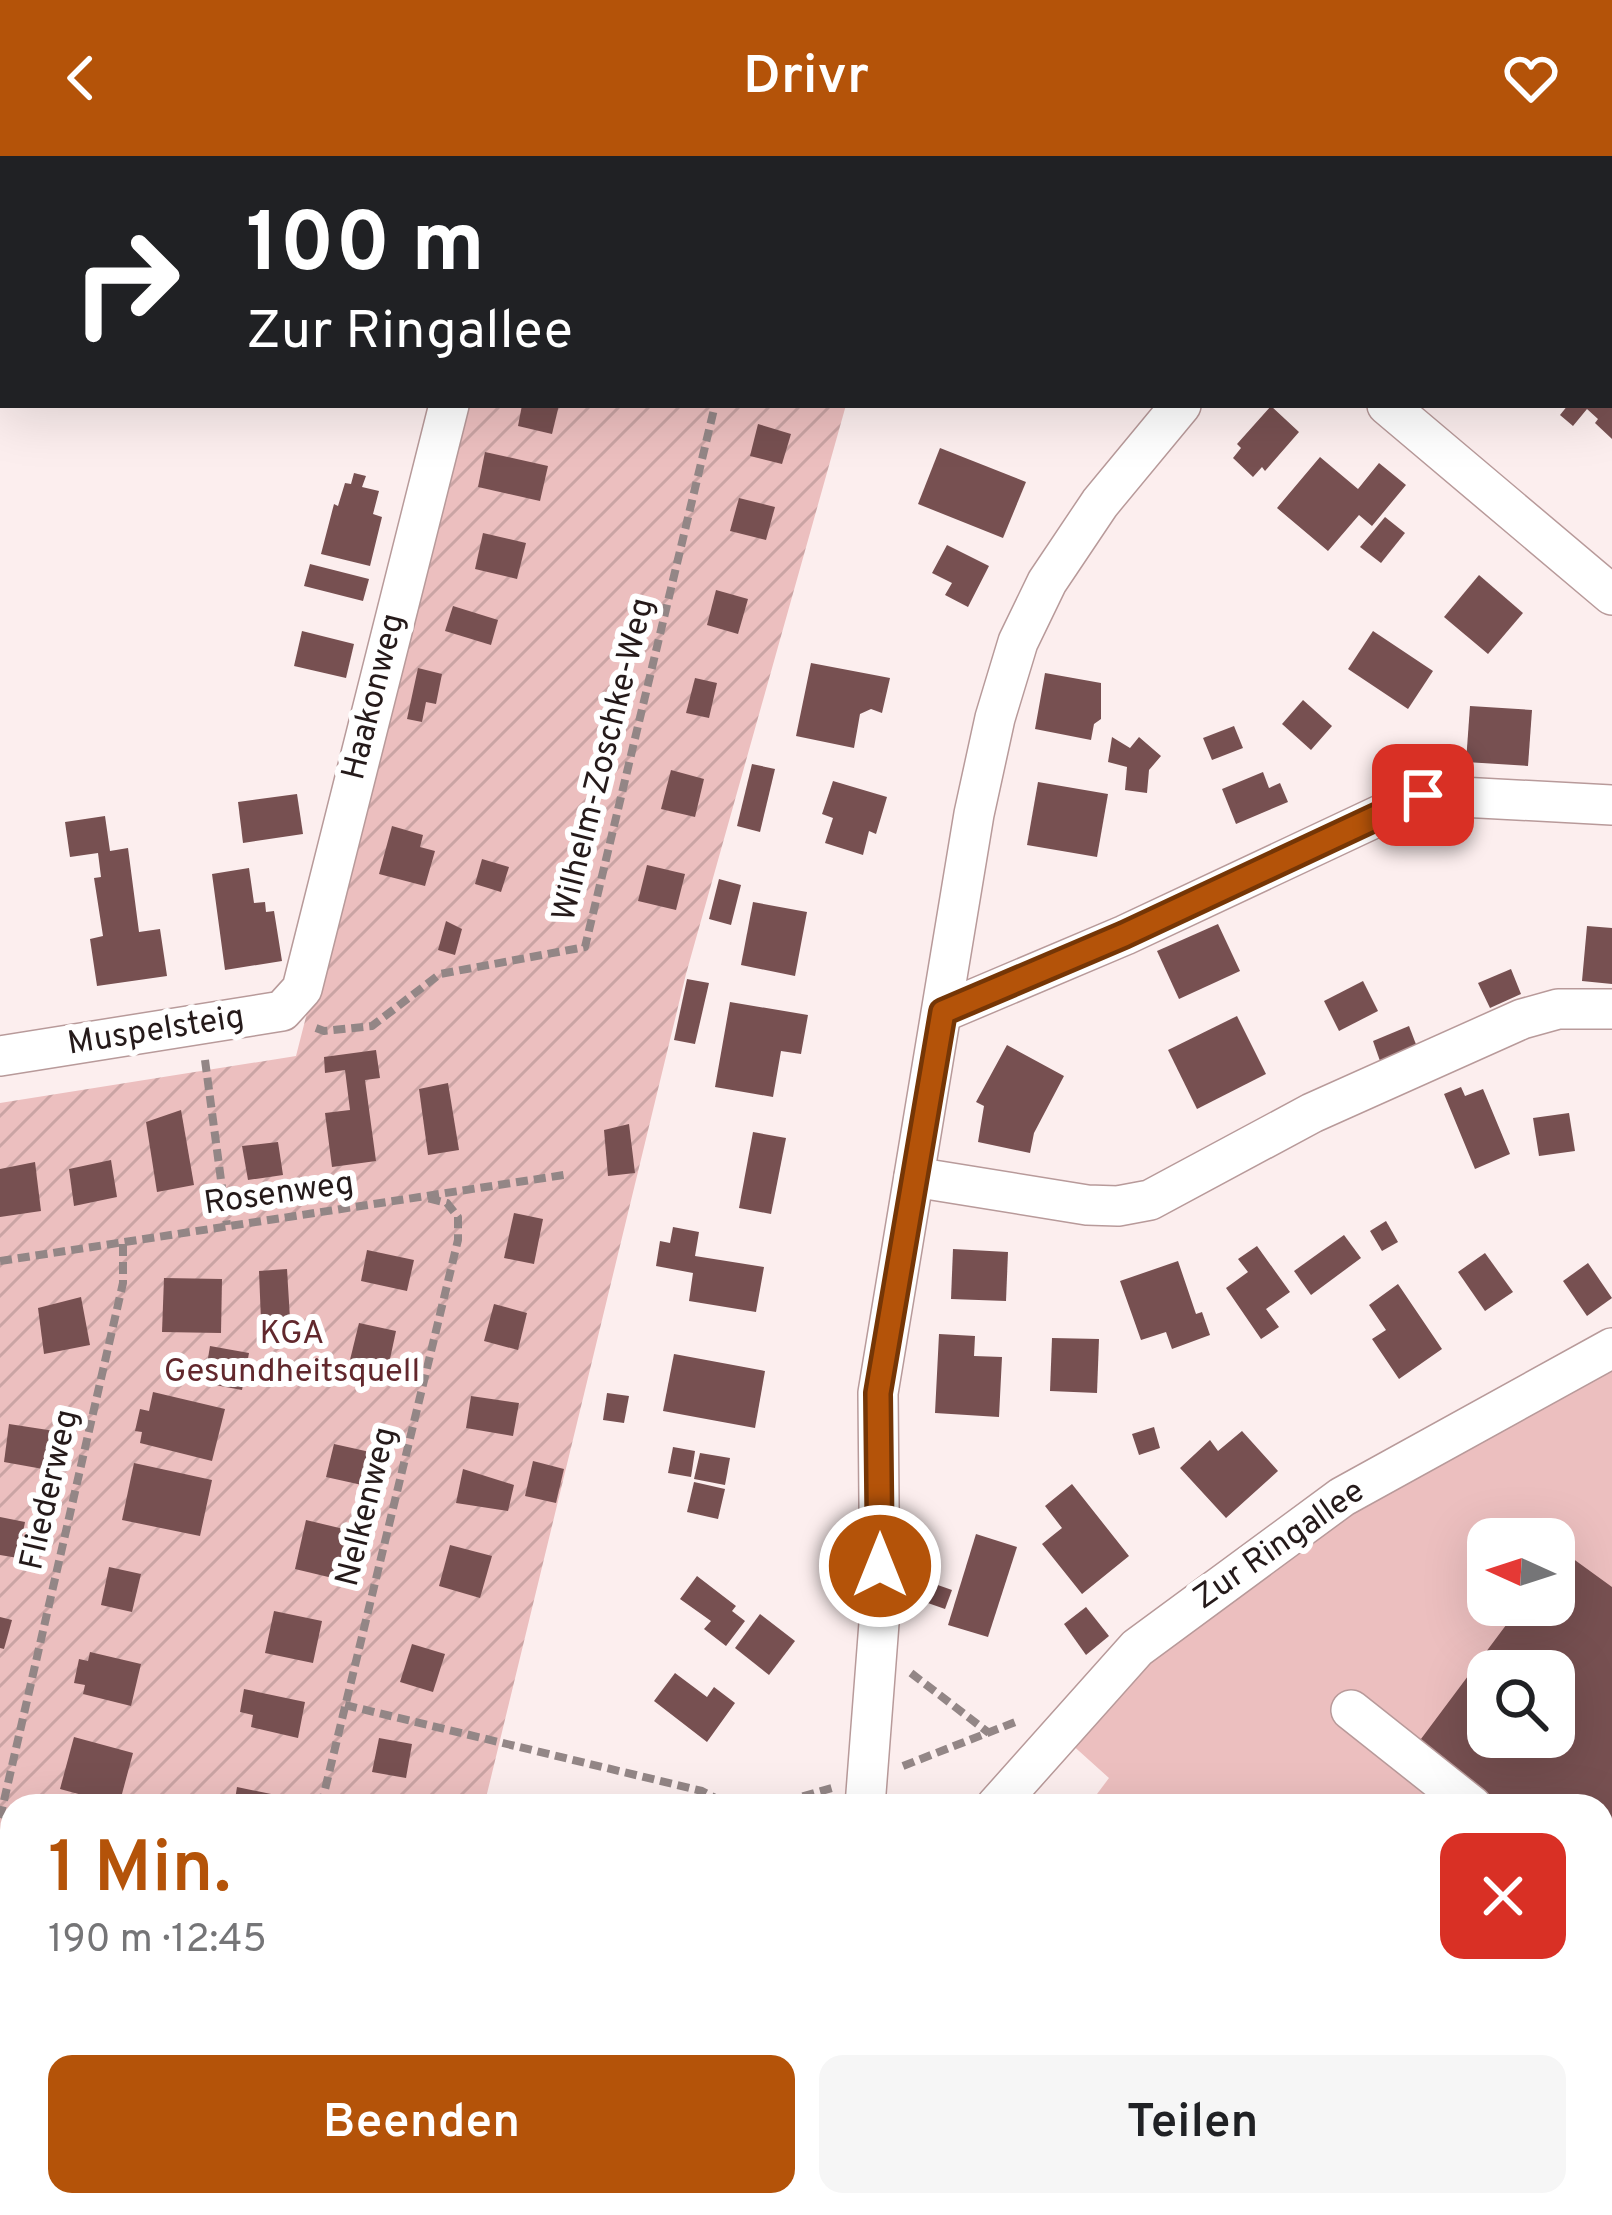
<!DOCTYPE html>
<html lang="de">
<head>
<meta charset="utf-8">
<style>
	body { margin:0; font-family:Overpass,sans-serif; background:#f6f6f6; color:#202124; height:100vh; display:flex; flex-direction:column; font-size:45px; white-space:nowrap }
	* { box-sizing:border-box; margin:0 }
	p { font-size:39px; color:#757577 }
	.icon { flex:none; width:66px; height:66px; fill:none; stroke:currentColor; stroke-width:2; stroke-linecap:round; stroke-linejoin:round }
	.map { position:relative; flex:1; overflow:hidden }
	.drawer { position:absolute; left:0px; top:1638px; width:1614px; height:423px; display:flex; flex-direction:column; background:#fff; border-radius:36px 36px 0 0; box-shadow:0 12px 48px #0002 }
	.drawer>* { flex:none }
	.hud { position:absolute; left:0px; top:0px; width:1614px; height:252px; box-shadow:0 12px 48px #0002; background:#202124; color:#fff; overflow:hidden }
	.needle { width:78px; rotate:273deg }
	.tools { position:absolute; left:1467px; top:1362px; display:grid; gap:24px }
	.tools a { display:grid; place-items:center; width:108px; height:108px; border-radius:24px; background:#fff; box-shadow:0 12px 48px #0002; font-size:60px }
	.pin { position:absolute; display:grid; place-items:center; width:102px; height:102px; color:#fff; margin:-51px; border-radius:24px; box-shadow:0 6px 18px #0006 }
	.me { position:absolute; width:132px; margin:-66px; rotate:0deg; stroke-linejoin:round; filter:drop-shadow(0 0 9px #0008) }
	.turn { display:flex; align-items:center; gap:42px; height:252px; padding:0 48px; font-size:54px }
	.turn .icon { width:156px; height:156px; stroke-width:2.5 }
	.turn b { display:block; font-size:84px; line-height:102px }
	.round { display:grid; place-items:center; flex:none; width:126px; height:126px; border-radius:24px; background:#f6f6f6 }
	.overview { display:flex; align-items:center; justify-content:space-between; height:204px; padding:0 48px }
	h1 { font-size:72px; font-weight:600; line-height:90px; color:#b45309 }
	.primary-button { display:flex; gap:24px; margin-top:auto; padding:24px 48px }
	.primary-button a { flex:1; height:138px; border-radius:24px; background:#b45309; color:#fff; font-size:48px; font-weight:600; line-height:138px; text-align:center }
	.primary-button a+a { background:#f6f6f6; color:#202124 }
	header { display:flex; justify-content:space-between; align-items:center; height:156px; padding:0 48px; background:#b45309; color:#fff; font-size:54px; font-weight:600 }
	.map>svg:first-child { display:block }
	.garden { fill:url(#garden-furrows) }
	.pitch { fill:#ecbfbf; fill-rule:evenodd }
	.building { fill:#775051; fill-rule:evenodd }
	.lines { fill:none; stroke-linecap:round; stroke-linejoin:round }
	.minor-casing { stroke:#b89a9a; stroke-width:42 }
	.major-casing { stroke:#38786a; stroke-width:54 }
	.path { stroke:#938686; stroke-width:8; stroke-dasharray:12 6; stroke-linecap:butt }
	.minor { stroke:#fff; stroke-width:39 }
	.major { stroke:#8eccbf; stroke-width:51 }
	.route-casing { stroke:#753606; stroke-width:30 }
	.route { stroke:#b45309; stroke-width:21 }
	.labels { text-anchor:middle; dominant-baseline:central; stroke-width:12; stroke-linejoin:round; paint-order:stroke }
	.street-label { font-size:33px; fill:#251a1a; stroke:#fff }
	.park-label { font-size:33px; fill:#62282d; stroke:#fff }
</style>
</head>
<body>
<header><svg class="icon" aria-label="back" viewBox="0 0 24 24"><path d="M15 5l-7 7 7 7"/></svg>Drivr<svg class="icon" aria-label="heart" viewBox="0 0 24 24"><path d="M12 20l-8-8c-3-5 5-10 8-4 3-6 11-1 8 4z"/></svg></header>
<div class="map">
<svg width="1612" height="2059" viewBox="0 0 1612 2059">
	<defs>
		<pattern id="garden-furrows" width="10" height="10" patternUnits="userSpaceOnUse" patternTransform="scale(3)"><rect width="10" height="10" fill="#ecbfbf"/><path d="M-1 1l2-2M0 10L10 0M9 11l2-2" fill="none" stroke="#caa4a4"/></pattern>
	</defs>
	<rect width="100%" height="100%" fill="#fceeee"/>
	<!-- garden -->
	<g class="garden">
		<path d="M525,0H915L524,3Z"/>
		<path d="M462,249H846L686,818L484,1650H12V2049H396L393,2059H0V947L296,900Z"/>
	</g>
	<!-- pitch -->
	<path class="pitch" d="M1612,1215V2059H820L825,2049H1602V1650H1088L1109,1622L1069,1586L1132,1517L1306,1385L1512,1265ZM1488,1383H1554V1449H1488ZM1488,1515H1554V1581H1488Z"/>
	<!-- building -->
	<g class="building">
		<path d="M522,249H559L552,278L518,270Z"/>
		<path d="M1568,249H1612V283L1595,267L1598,263L1587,253L1573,270L1560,259Z"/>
		<path d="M1271,250L1299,276L1265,315L1262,311L1253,321L1233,302L1241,292L1237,288Z"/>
		<path d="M758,268L791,278L782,308L750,300Z"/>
		<path d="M940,292L1026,326L1003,382L918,348Z"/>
		<path d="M485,296L548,310L540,345L478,331Z"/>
		<path d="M1320,301L1358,333L1379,307L1406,329L1372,370L1359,359L1328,395L1277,352Z"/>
		<path d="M354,317L366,320L362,331L379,335L373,358L382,361L370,410L321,398L334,348L338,350L345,327L351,328Z"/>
		<path d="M739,342L775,351L766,384L730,375Z"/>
		<path d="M1385,361L1405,377L1381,407L1360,391Z"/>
		<path d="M483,377L526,387L517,423L475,413Z"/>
		<path d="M947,389L989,410L968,451L945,439L952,427L932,417Z"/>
		<path d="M310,408L369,423L363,445L304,430Z"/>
		<path d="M1479,419L1523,457L1488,498L1444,461Z"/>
		<path d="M716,434L748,443L738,478L707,469Z"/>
		<path d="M453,450L498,464L491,489L445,475Z"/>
		<path d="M302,475L354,488L346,522L294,510Z"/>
		<path d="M1373,475L1433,515L1408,553L1348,513Z"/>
		<path d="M811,507L890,522L882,557L871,553L860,558L854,592L796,580Z"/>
		<path d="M418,512L442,518L436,548L426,546L422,566L407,563Z"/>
		<path d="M1045,517L1101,527V563L1094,568L1091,584L1035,573Z"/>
		<path d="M695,522L717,527L709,562L686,557Z"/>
		<path d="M1303,544L1332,570L1311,594L1282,568Z"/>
		<path d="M1470,550L1532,554L1528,610L1466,606Z"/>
		<path d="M1234,570L1243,592L1212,604L1203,582Z"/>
		<path d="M1112,581L1130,592L1139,581L1161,600L1149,614L1147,637L1125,634L1127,611L1108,606Z"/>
		<path d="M752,608L775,613L760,676L737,670Z"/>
		<path d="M671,614L704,623L695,661L661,653Z"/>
		<path d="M1263,616L1269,632L1280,627L1288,646L1236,668L1222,633Z"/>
		<path d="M833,625L887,641L876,678L869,675L863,699L825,687L833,662L822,658Z"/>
		<path d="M1038,626L1108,638L1097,701L1027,689Z"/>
		<path d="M297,638L303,678L243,687L238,646Z"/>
		<path d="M105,660L110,695L128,692L139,776L160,773L167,820L97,830L90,783L103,780L94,722L101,721L98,697L70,701L65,666Z"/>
		<path d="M392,670L423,679L420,691L435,695L425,730L379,718Z"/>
		<path d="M482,703L509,711L501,736L475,728Z"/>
		<path d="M647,709L685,718L676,754L638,745Z"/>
		<path d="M249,712L254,747L265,746L266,756L274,755L282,805L225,814L212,718Z"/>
		<path d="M719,723L741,729L731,769L709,763Z"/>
		<path d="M753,746L807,756L795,820L741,809Z"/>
		<path d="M446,765L462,773L455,799L438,794Z"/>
		<path d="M1218,768L1240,815L1179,843L1157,795Z"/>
		<path d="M1587,770L1612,772V828L1582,825Z"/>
		<path d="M1511,813L1521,838L1490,852L1478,827Z"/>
		<path d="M687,823L709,827L695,888L674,884Z"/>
		<path d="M1363,825L1378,855L1339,875L1324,845Z"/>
		<path d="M730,846L808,859L801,898L781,895L773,941L715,931Z"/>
		<path d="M1237,860L1266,918L1197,953L1168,894Z"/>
		<path d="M1409,870L1417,891L1380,905L1373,885Z"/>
		<path d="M1007,889L1064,920L1034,977L1030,997L978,986L984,950L976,946Z"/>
		<path d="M376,894L380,922L365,924L376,1005L332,1011L325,957L350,954L345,914L325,917L324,901Z"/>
		<path d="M448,927L459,994L428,999L419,933Z"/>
		<path d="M1461,931L1465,940L1483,933L1510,998L1475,1013L1444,938Z"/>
		<path d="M181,954L194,1029L157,1036L146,966Z"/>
		<path d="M1569,957L1575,995L1539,1000L1533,962Z"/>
		<path d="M629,968L635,1017L608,1020L604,974Z"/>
		<path d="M753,976L786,982L771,1058L739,1052Z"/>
		<path d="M278,986L283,1019L248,1024L242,990Z"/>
		<path d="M111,1004L117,1041L74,1050L69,1013Z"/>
		<path d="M35,1006L41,1055L0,1061V1013Z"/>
		<path d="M514,1057L543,1063L534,1108L504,1102Z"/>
		<path d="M1386,1065L1398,1086L1382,1095L1370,1075Z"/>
		<path d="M673,1071L699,1076L695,1100L764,1111L756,1156L689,1145L693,1117L656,1110L660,1085L670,1087Z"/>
		<path d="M1344,1079L1361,1102L1311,1139L1294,1115Z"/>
		<path d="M1257,1090L1290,1136L1266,1153L1279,1171L1261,1183L1226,1132L1248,1116L1238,1103Z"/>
		<path d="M953,1093L1008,1096L1006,1145L951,1143Z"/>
		<path d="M367,1094L414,1104L407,1135L361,1125Z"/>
		<path d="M1485,1097L1513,1136L1485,1155L1458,1116Z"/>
		<path d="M1178,1105L1196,1158L1202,1156L1210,1179L1172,1193L1166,1176L1141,1184L1120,1125Z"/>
		<path d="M1588,1107L1612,1142L1587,1160L1563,1125Z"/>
		<path d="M287,1113L290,1163L261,1165L259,1115Z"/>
		<path d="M164,1122L222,1123L221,1177L162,1176Z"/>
		<path d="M1398,1128L1442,1193L1399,1223L1372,1183L1386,1174L1369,1149Z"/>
		<path d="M81,1141L90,1189L44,1198L38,1152Z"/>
		<path d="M494,1148L527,1157L518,1194L484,1185Z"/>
		<path d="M359,1167L396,1175L387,1217L349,1208Z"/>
		<path d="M939,1178L975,1180L974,1200L1002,1201L999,1261L935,1257Z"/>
		<path d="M1052,1182L1099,1183L1097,1237L1050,1235Z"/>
		<path d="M210,1190L249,1197L242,1234L204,1227Z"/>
		<path d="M674,1198L765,1215L755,1272L663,1255Z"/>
		<path d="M153,1236L225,1253L212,1305L140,1287L142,1276L135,1275L140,1253L149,1255Z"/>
		<path d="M607,1237L629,1240L624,1267L603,1264Z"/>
		<path d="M471,1240L519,1247L513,1280L466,1272Z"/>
		<path d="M9,1268L61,1276L54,1315L4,1306Z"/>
		<path d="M1154,1271L1160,1292L1139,1299L1132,1278Z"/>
		<path d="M1242,1275L1278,1315L1226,1362L1180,1312L1210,1284L1218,1295Z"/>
		<path d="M334,1288L370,1296L362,1329L326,1321Z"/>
		<path d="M673,1291L695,1295L691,1321L668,1317Z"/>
		<path d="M700,1297L730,1302L725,1329L694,1323Z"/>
		<path d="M533,1305L564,1313L556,1347L525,1340Z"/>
		<path d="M134,1307L212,1324L200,1380L122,1364Z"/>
		<path d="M463,1313L514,1329L508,1355L456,1347Z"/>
		<path d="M694,1326L725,1333L718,1363L687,1356Z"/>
		<path d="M1072,1328L1129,1400L1082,1438L1042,1388L1062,1372L1045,1350Z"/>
		<path d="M0,1361L25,1366L18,1402L0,1399Z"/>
		<path d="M306,1364L352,1375L341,1424L295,1413Z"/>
		<path d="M976,1378L1017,1391L988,1481L948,1469Z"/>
		<path d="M450,1389L492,1400L480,1442L439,1430Z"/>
		<path d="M1561,1394L1612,1431V1738L1602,1730V1650H1494L1415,1591L1521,1449H1554V1404ZM1488,1515H1554V1581H1488Z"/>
		<path d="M109,1411L141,1418L132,1456L101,1449Z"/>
		<path d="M697,1420L736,1450L732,1455L745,1465L726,1490L704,1473L711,1465L680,1443Z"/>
		<path d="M932,1427L952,1434L945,1453L925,1446Z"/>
		<path d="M1086,1451L1109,1480L1086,1499L1064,1468Z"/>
		<path d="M274,1455L322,1465L313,1507L265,1497Z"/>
		<path d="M760,1458L795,1485L769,1519L735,1492Z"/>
		<path d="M0,1461L12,1464L4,1493L0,1492Z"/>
		<path d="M412,1488L445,1498L433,1536L400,1526Z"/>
		<path d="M90,1496L141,1508L131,1550L83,1538L85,1529L74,1527L79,1503L88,1505Z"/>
		<path d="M675,1517L707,1541L714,1531L735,1547L707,1586L654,1545Z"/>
		<path d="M244,1533L305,1546L298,1582L251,1571L253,1559L240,1556Z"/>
		<path d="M74,1581L133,1597L119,1649L60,1633Z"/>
		<path d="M379,1582L412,1588L406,1622L372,1616Z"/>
		<path d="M237,1631L281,1640L279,1650H234Z"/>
		<path d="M0,1787L12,1788V1826L0,1825Z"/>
		<path d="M35,2050L77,2051V2059H35Z"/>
	</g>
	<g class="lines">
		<defs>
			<g id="minor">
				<path d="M510,3L511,0"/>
				<path d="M1387,249L1612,439"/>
				<path d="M943,856L1125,779L1423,639L1612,649"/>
				<path d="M0,900L282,855L302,833L449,249"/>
				<path d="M914,1021L1087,1049L1118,1050L1150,1044L1312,957L1522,863L1558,853H1612"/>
				<path d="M1351,1554L1472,1650"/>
				<path d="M865,1650L880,1454L878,1237L974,658L995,562L1018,486L1047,426L1100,347L1181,249"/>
				<path d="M996,1650L1137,1492L1342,1341L1612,1192"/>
				<path d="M1602,1747L1612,1754"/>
				<path d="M754,2059L757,2049"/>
			</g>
			<path id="major" d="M1591,0L1595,3"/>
		</defs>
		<!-- minor casing -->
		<use href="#minor" class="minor-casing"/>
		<!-- major casing -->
		<use href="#major" class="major-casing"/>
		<!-- path -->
		<g class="path">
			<path d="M1520,0L1524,3"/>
			<path d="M774,3L775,0"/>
			<path d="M1611,76L1612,77"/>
			<path d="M316,872L324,875L372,870L440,818L585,791L715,249"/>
			<path d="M205,904L227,1069"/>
			<path d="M0,1105L564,1019"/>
			<path d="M911,1517L989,1577"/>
			<path d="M345,1549L702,1635L731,1650"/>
			<path d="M903,1610L1018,1565"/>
			<path d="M321,1650L458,1084V1061L447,1047L427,1042"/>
			<path d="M768,1650L832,1632"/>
			<path d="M0,1662L123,1127V1086"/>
			<path d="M0,1874L12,1876"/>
		</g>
		<!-- minor -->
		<use href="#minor" class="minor"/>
		<!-- major -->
		<use href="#major" class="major"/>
	</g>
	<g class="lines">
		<defs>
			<path id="route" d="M880,1410L878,1237L943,856L1124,779L1423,639"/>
		</defs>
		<!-- route casing -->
		<use href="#route" class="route-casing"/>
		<!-- route -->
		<use href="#route" class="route"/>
	</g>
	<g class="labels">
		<!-- street labels -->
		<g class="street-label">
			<text transform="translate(375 541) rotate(-76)">Haakonweg</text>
			<text transform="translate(605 604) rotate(-76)">Wilhelm-Zoschke-Weg</text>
			<text transform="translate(156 876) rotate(-9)">Muspelsteig</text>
			<text transform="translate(279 1039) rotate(-8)">Rosenweg</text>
			<text transform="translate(51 1334) rotate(-77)">Fliederweg</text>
			<text transform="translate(368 1351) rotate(-76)">Nelkenweg</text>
			<text transform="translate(1280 1390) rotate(-35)">Zur Ringallee</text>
		</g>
		<!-- park labels -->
		<g class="park-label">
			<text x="292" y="1179">KGA<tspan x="292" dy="38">Gesundheitsquell</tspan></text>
		</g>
	</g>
</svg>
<div class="tools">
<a><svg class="needle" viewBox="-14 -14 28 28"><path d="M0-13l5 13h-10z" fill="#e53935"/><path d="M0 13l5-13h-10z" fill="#757577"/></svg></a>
<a><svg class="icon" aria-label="search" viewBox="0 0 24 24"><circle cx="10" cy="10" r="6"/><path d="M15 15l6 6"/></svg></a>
</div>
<div class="pin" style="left:1423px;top:639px;background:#d93025"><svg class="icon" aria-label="arrive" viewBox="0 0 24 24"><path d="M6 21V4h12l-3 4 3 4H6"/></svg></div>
<svg class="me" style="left:880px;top:1410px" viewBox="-20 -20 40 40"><circle r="17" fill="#b45309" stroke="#fff" stroke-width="3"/><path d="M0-11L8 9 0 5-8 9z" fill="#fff"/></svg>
<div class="hud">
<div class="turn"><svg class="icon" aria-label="right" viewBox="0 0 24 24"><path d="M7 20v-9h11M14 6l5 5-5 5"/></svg><div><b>100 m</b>Zur Ringallee</div></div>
</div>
<section class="drawer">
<div class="overview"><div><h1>1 Min.</h1><p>190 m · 12:45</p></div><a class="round" style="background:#d93025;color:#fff"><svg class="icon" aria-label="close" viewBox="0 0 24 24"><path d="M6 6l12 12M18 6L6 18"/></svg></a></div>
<div class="primary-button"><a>Beenden</a><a>Teilen</a></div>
</section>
</div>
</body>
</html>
